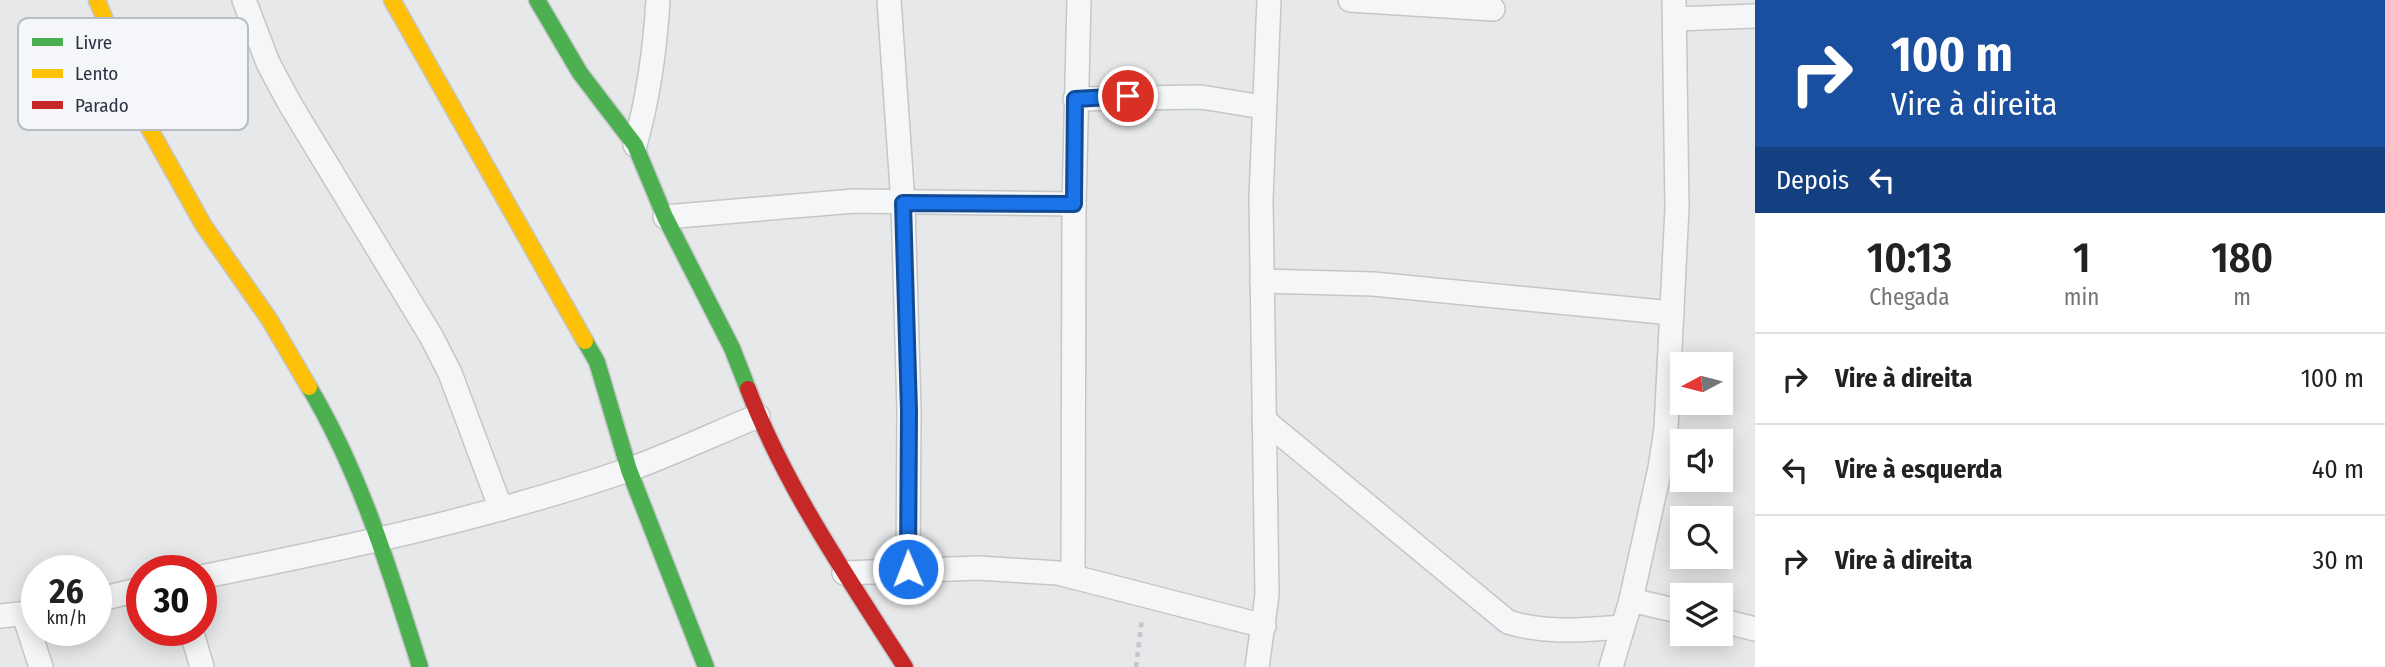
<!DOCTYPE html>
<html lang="pt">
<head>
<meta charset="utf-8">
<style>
	body { margin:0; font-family:"Fira Sans Condensed",sans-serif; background:#f2f2f2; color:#222; height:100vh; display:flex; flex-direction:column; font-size:26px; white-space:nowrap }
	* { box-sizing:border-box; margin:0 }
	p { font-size:23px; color:#767676 }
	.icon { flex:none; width:38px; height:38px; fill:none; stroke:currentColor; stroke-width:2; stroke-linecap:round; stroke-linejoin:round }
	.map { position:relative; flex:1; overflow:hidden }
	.details { display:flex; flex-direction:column; background:#fff; width:630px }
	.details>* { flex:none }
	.banner { background:#1a4fa0; color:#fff; overflow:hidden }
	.needle { width:46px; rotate:263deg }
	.fabs { position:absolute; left:1670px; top:352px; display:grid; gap:14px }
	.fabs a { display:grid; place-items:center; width:63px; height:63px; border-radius:0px; background:#fff; box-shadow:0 4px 18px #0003; font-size:35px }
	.speed { position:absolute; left:21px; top:555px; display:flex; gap:14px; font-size:35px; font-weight:700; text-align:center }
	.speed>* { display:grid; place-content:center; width:91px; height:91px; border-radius:50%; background:#fff; box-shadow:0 4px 18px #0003; line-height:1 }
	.speed small { font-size:18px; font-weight:400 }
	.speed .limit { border:10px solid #d22; background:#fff; color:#111 }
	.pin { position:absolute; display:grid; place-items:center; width:60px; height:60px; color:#fff; margin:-30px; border:4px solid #fff; border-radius:50%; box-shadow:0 2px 7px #0007 }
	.me { position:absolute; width:77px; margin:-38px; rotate:359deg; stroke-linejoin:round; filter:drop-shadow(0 0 5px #0008) }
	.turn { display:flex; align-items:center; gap:24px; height:147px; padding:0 21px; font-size:32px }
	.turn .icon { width:91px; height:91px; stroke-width:2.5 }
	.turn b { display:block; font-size:49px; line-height:60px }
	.then { display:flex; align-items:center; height:66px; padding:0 21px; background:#0003; gap:14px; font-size:26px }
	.eta { display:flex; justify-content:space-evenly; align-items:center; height:119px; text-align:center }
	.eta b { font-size:42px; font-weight:600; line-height:49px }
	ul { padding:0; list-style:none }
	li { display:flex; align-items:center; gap:21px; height:91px; padding:0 21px; border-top:2px solid #e0e0e0 }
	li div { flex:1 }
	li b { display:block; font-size:26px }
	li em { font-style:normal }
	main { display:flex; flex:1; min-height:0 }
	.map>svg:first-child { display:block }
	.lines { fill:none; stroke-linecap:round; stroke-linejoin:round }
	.street-casing { stroke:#c4c6c8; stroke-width:26 }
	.fast-casing { stroke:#c4c6c8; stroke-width:19 }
	.slow-casing { stroke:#c4c6c8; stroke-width:19 }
	.jam-casing { stroke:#c4c6c8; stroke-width:19 }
	.path { stroke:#c5c6ca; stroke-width:4.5; stroke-dasharray:5 5; stroke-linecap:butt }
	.street { stroke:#f5f6f7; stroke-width:23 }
	.fast { stroke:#4caf50; stroke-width:16 }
	.slow { stroke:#ffc107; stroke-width:16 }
	.jam { stroke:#c62828; stroke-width:16 }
	.route-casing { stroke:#114b97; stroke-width:18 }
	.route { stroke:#1a73e8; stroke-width:12 }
	.key { fill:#f4f6f9; stroke:#b8bcc3; stroke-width:2 }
	.key-label { font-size:19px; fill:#2b3445 }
</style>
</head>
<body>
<main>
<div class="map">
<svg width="1755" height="667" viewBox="0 0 1755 667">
	<rect width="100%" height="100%" fill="#e6e8ea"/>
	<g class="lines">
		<defs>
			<g id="street">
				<path d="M244,0L268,63L290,104L431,336L450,373L501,509"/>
				<path d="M889,0L903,203L909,410L908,569"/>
				<path d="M1350,0L1493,9"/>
				<path d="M1675,19L1755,16"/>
				<path d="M1075,99L1201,97L1263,107"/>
				<path d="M635,145C649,96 655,51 658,0"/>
				<path d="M665,217L854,201L1074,204"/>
				<path d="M1262,281L1373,284L1672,313"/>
				<path d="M1264,420L1508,622C1547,634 1582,630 1622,627"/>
				<path d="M844,573L978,568L1058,573L1264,626"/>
				<path d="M201,577C345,548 487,518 625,471C670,455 714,434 758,416"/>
				<path d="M1073,577L1074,204L1079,0"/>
				<path d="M96,600L142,589"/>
				<path d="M1631,600L1660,468L1666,429L1677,208L1674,0"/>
				<path d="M24,615L41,667"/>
				<path d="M0,616L37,612"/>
				<path d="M1720,620L1755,629"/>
				<path d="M191,630L202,667"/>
				<path d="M1257,667L1267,595L1261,199L1269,0"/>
				<path d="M1611,667L1631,600L1682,612"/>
			</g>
			<g id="fast">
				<path d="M537,0L580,73L635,145L665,217L732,348L748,389"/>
				<path d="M585,341L597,362L629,470L706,667"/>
				<path d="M309,387C361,474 390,571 420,667"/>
			</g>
			<g id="slow">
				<path d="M97,0L149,128L204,226L269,319L309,387"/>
				<path d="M392,0L585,341"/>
			</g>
			<path id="jam" d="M748,389C786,488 848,578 905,667"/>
		</defs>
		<!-- street casing -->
		<use href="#street" class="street-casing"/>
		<!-- fast casing -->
		<use href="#fast" class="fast-casing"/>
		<!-- slow casing -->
		<use href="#slow" class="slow-casing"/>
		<!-- jam casing -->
		<use href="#jam" class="jam-casing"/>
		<!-- path -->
		<path class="path" d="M1136,667L1142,619"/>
		<!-- street -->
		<use href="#street" class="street"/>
		<!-- fast -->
		<use href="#fast" class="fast"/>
		<!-- slow -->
		<use href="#slow" class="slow"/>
		<!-- jam -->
		<use href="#jam" class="jam"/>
	</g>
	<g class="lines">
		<defs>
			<path id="route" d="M908,569L909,411L903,203L1074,204L1075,99L1128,96"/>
		</defs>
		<!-- route casing -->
		<use href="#route" class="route-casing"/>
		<!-- route -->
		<use href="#route" class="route"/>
	</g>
	<!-- legend -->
	<rect x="18" y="18" width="230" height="112" rx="10" class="key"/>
	<rect x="32" y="38" width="31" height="8" fill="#4caf50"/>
	<rect x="32" y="69" width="31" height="9" fill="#ffc107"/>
	<rect x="32" y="101" width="31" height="8" fill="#c62828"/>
	<g class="key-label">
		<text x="75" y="49">Livre</text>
		<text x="75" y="80">Lento</text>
		<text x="75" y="112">Parado</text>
	</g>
</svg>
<div class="fabs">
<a><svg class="needle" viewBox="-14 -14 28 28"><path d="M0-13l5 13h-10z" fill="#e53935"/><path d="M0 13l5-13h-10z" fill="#767676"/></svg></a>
<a><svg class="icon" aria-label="sound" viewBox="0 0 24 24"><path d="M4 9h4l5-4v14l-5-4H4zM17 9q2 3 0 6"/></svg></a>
<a><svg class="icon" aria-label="search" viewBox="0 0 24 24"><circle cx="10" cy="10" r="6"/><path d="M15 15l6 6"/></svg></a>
<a><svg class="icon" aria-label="layers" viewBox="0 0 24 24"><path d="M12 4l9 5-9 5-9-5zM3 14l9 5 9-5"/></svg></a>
</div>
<div class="speed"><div>26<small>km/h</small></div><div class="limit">30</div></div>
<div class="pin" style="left:1128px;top:96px;background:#d93025"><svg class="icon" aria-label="arrive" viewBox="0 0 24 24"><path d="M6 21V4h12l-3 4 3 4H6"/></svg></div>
<svg class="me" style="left:908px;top:569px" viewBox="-20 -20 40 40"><circle r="17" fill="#1a73e8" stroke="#fff" stroke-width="3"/><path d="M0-11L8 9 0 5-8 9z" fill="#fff"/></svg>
</div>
<section class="details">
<div class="banner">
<div class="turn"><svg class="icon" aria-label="right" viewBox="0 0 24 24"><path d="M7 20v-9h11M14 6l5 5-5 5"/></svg><div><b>100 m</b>Vire à direita</div></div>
<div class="then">Depois<svg class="icon" aria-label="left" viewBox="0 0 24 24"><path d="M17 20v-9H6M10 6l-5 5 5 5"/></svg></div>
</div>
<div class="eta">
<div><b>10:13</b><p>Chegada</p></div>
<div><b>1</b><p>min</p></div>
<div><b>180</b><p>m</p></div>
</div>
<ul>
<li><svg class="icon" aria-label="right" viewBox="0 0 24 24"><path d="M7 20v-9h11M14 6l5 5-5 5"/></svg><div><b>Vire à direita</b></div><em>100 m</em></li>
<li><svg class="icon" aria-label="left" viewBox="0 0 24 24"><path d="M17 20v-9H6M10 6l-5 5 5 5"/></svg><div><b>Vire à esquerda</b></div><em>40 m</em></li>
<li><svg class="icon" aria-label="right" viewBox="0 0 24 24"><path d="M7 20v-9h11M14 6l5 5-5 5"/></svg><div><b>Vire à direita</b></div><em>30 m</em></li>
</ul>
</section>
</main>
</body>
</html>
